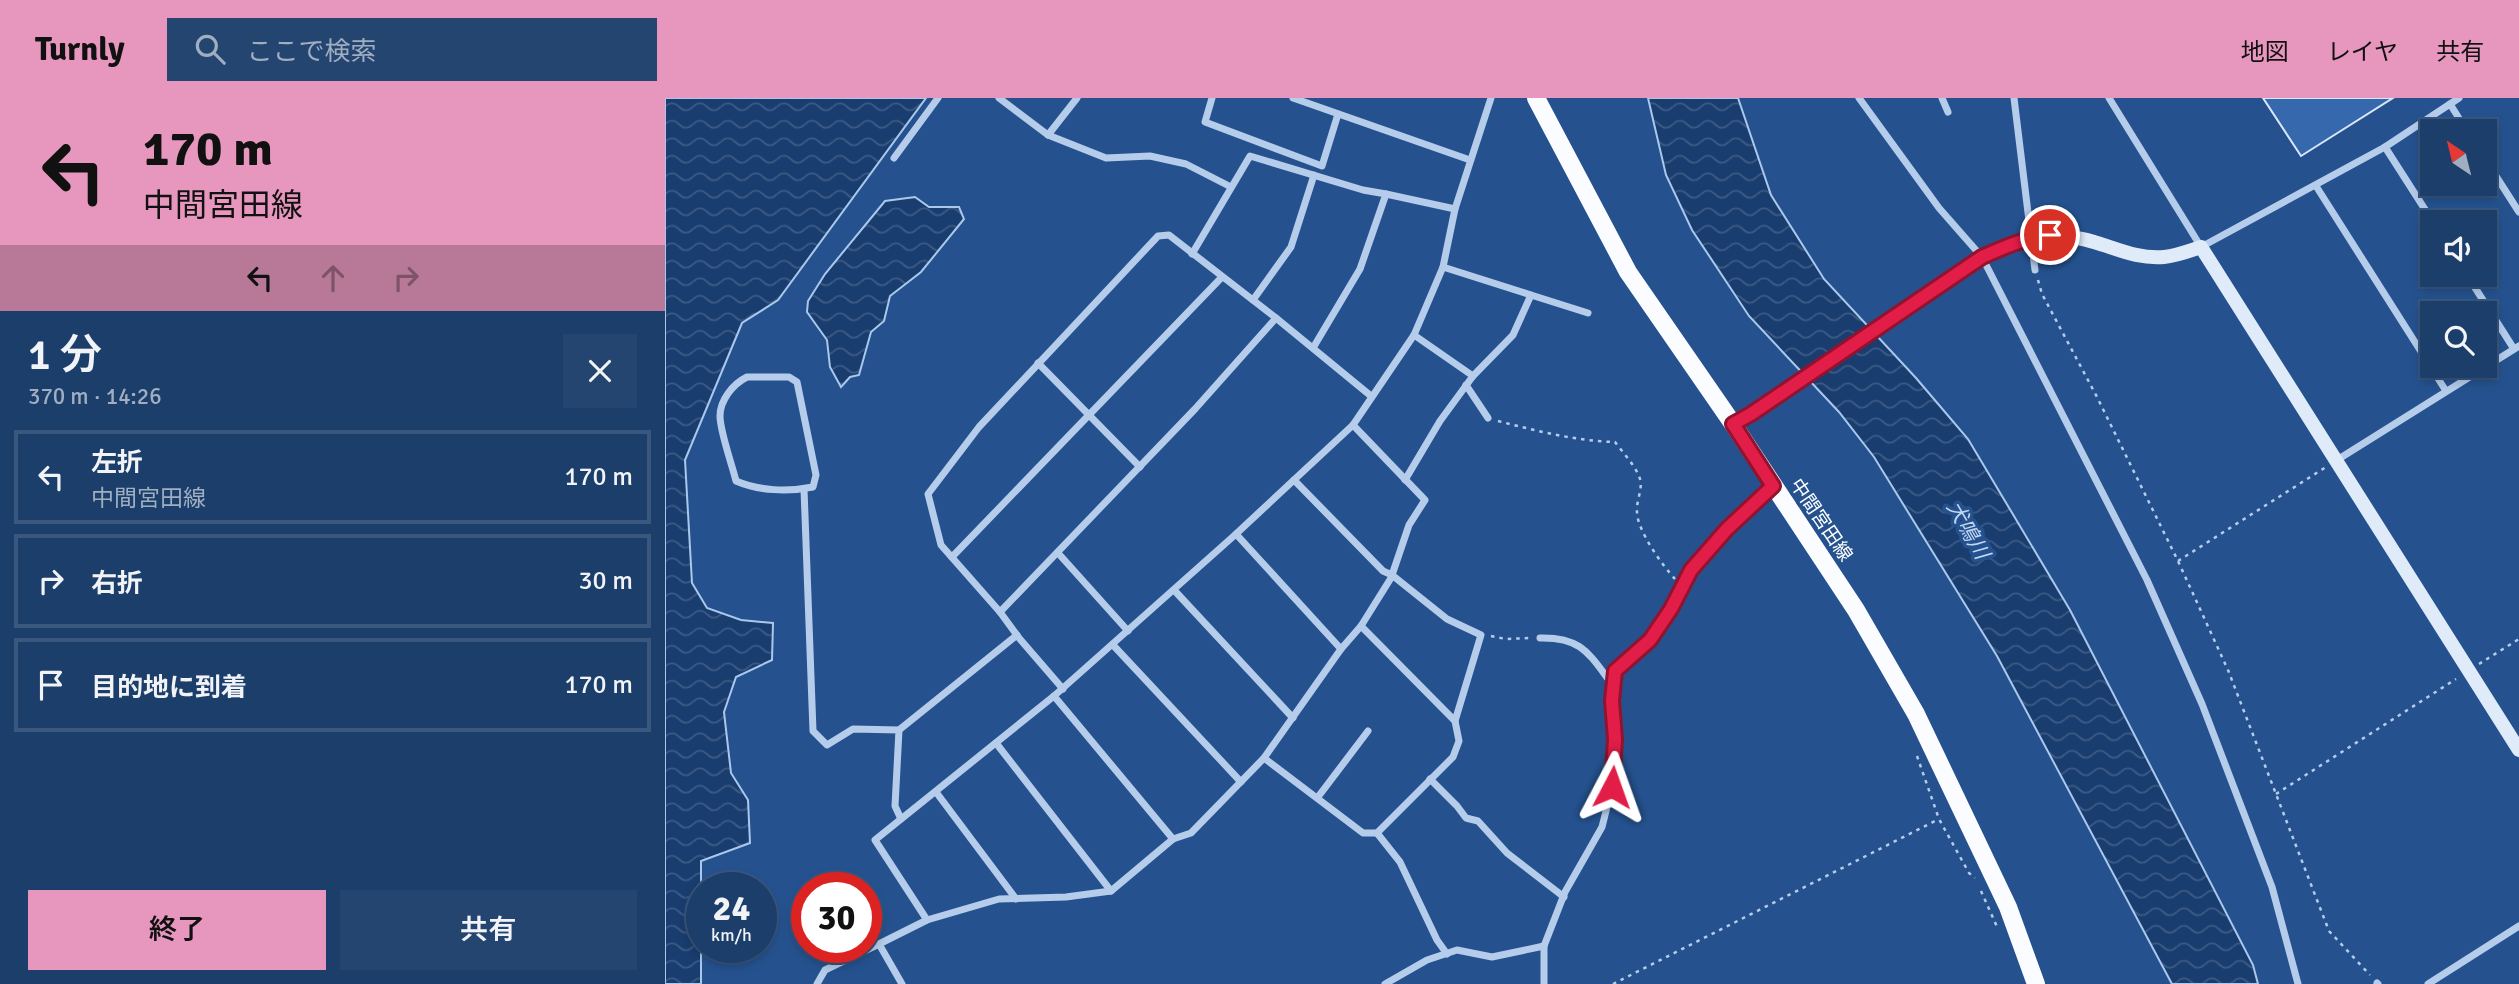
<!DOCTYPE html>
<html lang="ja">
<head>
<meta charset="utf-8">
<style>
	body { margin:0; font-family:Signika,"Noto Sans JP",sans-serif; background:#254571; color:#f1f3f6; height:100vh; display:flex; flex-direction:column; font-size:26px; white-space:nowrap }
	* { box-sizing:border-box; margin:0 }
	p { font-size:23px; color:#a0aec1 }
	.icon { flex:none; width:38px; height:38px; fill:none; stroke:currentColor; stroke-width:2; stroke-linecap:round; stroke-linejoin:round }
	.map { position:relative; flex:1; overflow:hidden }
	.sheet { display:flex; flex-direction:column; background:#1c3e6b; width:665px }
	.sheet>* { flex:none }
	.banner { background:#e797bd; color:#111; overflow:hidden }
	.needle { width:46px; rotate:325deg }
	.buttons { position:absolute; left:1755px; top:21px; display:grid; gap:14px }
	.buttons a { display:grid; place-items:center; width:77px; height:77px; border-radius:0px; background:#1c3e6b; box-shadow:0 4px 10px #0003,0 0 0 2px #3a577e; font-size:35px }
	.speed { position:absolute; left:21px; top:774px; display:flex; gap:14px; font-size:35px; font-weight:700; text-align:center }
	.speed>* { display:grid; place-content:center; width:91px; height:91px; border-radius:50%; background:#1c3e6b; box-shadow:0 4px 10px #0003,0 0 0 2px #3a577e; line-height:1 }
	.speed small { font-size:18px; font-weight:400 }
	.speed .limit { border:10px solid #d22; background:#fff; color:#111 }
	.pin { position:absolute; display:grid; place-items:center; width:60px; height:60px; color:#fff; margin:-30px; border:4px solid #fff; border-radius:50%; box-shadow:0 2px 7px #0007 }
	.me { position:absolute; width:77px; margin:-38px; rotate:4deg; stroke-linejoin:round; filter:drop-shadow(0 0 5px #0008) }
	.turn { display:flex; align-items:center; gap:24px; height:147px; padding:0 28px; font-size:32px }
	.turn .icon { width:91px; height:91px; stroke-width:2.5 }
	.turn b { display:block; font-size:49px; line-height:60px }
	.lanes { display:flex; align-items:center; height:66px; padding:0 28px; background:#0003; justify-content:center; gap:35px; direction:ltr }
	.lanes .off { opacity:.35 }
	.round { display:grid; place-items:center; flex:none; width:74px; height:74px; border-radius:0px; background:#254571 }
	.headline { display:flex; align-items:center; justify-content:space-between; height:119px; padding:0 28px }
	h1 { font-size:42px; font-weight:600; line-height:52px }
	.action { display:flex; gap:14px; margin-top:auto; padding:14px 28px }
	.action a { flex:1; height:80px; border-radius:0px; background:#e797bd; color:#111; font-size:28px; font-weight:600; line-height:80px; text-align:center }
	.action a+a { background:#254571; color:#f1f3f6 }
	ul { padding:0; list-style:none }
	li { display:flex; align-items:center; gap:21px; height:94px; margin:0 14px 10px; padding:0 14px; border:4px solid #3a577e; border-radius:0px }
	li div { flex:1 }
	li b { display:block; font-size:26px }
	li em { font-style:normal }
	header { display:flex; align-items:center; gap:42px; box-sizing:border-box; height:98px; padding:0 35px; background:#e797bd; color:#111 }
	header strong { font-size:33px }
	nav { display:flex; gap:38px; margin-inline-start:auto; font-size:24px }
	.search { width:490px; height:63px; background:#254571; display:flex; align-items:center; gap:18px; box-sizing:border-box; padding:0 24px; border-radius:0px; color:#a0aec1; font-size:26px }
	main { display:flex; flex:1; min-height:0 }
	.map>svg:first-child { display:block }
	.water { fill:url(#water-waves); stroke:#a9c8ec; stroke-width:2 }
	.building { fill:#3568ac; stroke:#dae7f9; stroke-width:2 }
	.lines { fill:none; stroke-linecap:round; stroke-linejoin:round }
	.path { stroke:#b5cdeb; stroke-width:2.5; stroke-dasharray:3.5 5; stroke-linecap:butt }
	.street { stroke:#b5cdeb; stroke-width:7 }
	.secondary { stroke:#e0ebf9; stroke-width:14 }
	.primary { stroke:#fafcff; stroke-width:18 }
	.secondary-bridge { stroke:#e0ebf9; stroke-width:14 }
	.route-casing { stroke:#92132f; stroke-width:18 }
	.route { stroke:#e11d48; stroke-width:12 }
	.labels { text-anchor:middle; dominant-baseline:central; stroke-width:7; stroke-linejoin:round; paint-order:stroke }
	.street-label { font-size:19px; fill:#fff; stroke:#25528f }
	.water-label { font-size:21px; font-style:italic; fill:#c1d7f2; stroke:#25528f }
</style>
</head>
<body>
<header>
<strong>Turnly</strong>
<div class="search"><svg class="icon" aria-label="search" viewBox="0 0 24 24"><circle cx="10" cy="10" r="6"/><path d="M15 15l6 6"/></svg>ここで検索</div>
<nav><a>地図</a><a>レイヤ</a><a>共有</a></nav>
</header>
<main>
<section class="sheet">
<div class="banner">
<div class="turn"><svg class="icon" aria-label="left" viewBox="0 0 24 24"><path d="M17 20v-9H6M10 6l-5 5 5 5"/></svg><div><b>170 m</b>中間宮田線</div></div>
<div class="lanes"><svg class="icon" aria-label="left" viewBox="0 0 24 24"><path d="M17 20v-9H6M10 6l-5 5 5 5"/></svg><svg class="icon off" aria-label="ahead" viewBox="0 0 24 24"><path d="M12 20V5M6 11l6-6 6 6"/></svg><svg class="icon off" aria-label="right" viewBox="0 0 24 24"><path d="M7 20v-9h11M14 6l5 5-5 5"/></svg></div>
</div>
<div class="headline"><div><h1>1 分</h1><p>370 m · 14:26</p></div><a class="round"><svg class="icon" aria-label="close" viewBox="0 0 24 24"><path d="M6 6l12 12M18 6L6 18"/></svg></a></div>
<ul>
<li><svg class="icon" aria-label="left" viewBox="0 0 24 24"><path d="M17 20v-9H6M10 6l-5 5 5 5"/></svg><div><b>左折</b><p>中間宮田線</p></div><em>170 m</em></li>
<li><svg class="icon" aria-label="right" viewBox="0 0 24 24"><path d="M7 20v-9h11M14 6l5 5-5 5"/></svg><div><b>右折</b></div><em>30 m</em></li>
<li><svg class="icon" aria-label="arrive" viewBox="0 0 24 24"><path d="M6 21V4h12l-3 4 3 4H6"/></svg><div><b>目的地に到着</b></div><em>170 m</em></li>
</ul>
<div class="action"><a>終了</a><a>共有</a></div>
</section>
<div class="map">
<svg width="1854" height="886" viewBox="0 0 1854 886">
	<defs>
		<pattern id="water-waves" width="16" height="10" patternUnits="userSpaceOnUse" patternTransform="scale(1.75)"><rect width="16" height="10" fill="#1a3d6f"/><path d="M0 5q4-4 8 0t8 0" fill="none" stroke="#3c5a85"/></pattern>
	</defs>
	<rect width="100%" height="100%" fill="#25528f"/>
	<!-- water -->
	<g class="water">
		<path d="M0,0H261L113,202L77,225L20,362L27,485L42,510L76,522L108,525L107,562L71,579L59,614L66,675L83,702L85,745L36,763V886H0Z"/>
		<path d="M983,0H1073L1106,97L1159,181L1251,280L1303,341L1405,512L1588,867L1593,886H1507L1332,558L1209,359L1174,314L1084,218L1027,132L1001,77Z"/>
		<path d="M250,99L264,109H294L299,121L256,174L225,198L219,223L206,234L194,277L185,279L176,289L165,269L162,242L142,214L143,203L160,176L220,103Z"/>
	</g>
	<!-- building -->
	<path class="building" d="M1598,0H1728L1636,58Z"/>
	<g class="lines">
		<!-- path -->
		<g class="path">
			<path d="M1373,182L1377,196L1432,299L1513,463L1563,572L1664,833L1705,877"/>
			<path d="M833,323C872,333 911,343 950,344C958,355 971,368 975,381C978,391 971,403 972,414C972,432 997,467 1010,481"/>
			<path d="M1513,463L1661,369"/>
			<path d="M826,538L841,541L865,540"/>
			<path d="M1814,566L1854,541"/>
			<path d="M1252,658L1274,721L1304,775L1310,780"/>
			<path d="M1611,696L1791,581"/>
			<path d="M1316,793L1333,831"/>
			<path d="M948,886L1274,721"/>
		</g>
		<!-- street -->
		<g class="street">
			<path d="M334,0L383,37"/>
			<path d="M412,0L383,37L441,60L485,58L521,66L566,89"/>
			<path d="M547,0L540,24L657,68L673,16"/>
			<path d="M628,0L805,62"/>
			<path d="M1194,0L1274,110L1317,159L1482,482L1537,606L1607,789L1633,886"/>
			<path d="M1277,0L1283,14"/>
			<path d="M1349,0L1370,172"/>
			<path d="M1444,0L1536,149L1720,49L1794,0"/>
			<path d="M1785,6L1802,33"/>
			<path d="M1720,49L1768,124"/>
			<path d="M229,60L273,0"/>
			<path d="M1820,61L1854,114"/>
			<path d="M1651,88L1781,293"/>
			<path d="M721,96L790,111"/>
			<path d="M527,156L585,58L698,92L721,96L695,171L648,250"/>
			<path d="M778,169L866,197L848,237L808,278"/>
			<path d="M1802,177L1849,251"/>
			<path d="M866,197L923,215"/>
			<path d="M588,202L626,149L649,77"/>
			<path d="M373,265L475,369"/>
			<path d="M82,279H124L132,284L151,377L148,389C123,394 94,393 71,383C67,366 55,334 55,318C55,302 68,286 82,279Z"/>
			<path d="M801,287L823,320"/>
			<path d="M1672,362L1854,248"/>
			<path d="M629,382L718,473L727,477L782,521L816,537L790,623L696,528"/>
			<path d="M740,382L775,323L808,278L749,237"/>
			<path d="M139,391L148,633L162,647L188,631L234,632L230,708L236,721"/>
			<path d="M571,436L676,551"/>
			<path d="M393,455L463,533"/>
			<path d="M287,459L557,179"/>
			<path d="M509,492L628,620"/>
			<path d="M335,514L530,311L611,220"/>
			<path d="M875,540C917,539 924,556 947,586"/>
			<path d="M448,547L576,684"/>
			<path d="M398,591L354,540L335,514L276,447L263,396L314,329L493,138L504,137L611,220L706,298"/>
			<path d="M389,598L508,741"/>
			<path d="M234,632L352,537"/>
			<path d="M331,645L446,793"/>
			<path d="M599,660L698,735H712L788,659L794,643L790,623"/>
			<path d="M765,681L792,708L801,720L813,723L842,755L899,799"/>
			<path d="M271,694L351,801"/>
			<path d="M653,699L703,633"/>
			<path d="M712,735L735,764L772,842L782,856"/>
			<path d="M262,822L210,742L389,598L571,436L688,327L749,237L778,169L790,111L826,0"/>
			<path d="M1712,885L1713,886"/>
			<path d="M152,886L160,872L214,846"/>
			<path d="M237,886L214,846L262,822L334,801L401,799L446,793L508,741L526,735L599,660L676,551L696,528L726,480L744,427L760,402L688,327"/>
			<path d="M720,886L762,862L792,852L827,859L879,848"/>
			<path d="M879,886V848L900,794L937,729L947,689L950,641L947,603L950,573L985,542L1006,511L1026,472L1062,431L1107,388"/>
			<path d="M1763,886L1854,828"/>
		</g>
		<!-- secondary -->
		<g class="secondary">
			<path d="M1385,137C1400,138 1414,139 1429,144C1453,151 1472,161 1499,159C1511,158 1524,153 1536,149L1854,652"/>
			<path d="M1068,326L1086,316L1303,168L1342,147"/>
		</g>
		<!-- primary -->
		<path class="primary" d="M871,0L963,174L1068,326L1191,512L1251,616L1343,809L1371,886"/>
		<!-- secondary-bridge -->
		<path class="secondary-bridge" d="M1342,147L1367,139L1385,137"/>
	</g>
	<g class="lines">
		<defs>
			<path id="route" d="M947,689L950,641L947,603L950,573L985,542L1006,511L1026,472L1062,431L1108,388L1068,326L1086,316L1317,159C1339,149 1360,140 1385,137"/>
		</defs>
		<!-- route casing -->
		<use href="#route" class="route-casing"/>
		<!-- route -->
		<use href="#route" class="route"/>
	</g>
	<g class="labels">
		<!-- street labels -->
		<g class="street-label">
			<text transform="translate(1156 422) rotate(56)">中間宮田線</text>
		</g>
		<!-- water labels -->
		<g class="water-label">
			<text transform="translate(1303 432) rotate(60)">犬鳴川</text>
		</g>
	</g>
</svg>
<div class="buttons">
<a><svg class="needle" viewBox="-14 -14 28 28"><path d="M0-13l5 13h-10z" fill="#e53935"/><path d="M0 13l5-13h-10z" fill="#a0aec1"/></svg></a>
<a><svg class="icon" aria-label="sound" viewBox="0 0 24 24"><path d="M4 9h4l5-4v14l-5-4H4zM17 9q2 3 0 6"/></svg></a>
<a><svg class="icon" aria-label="search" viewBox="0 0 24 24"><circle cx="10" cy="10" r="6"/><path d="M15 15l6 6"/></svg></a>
</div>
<div class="speed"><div>24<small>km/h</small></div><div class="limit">30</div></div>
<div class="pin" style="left:1385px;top:137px;background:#d93025"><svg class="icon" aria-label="arrive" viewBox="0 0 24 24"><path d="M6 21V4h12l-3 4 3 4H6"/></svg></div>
<svg class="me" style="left:947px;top:689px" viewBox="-20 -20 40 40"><path d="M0-17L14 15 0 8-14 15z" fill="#e11d48" stroke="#fff" stroke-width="4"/></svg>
</div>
</main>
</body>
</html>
